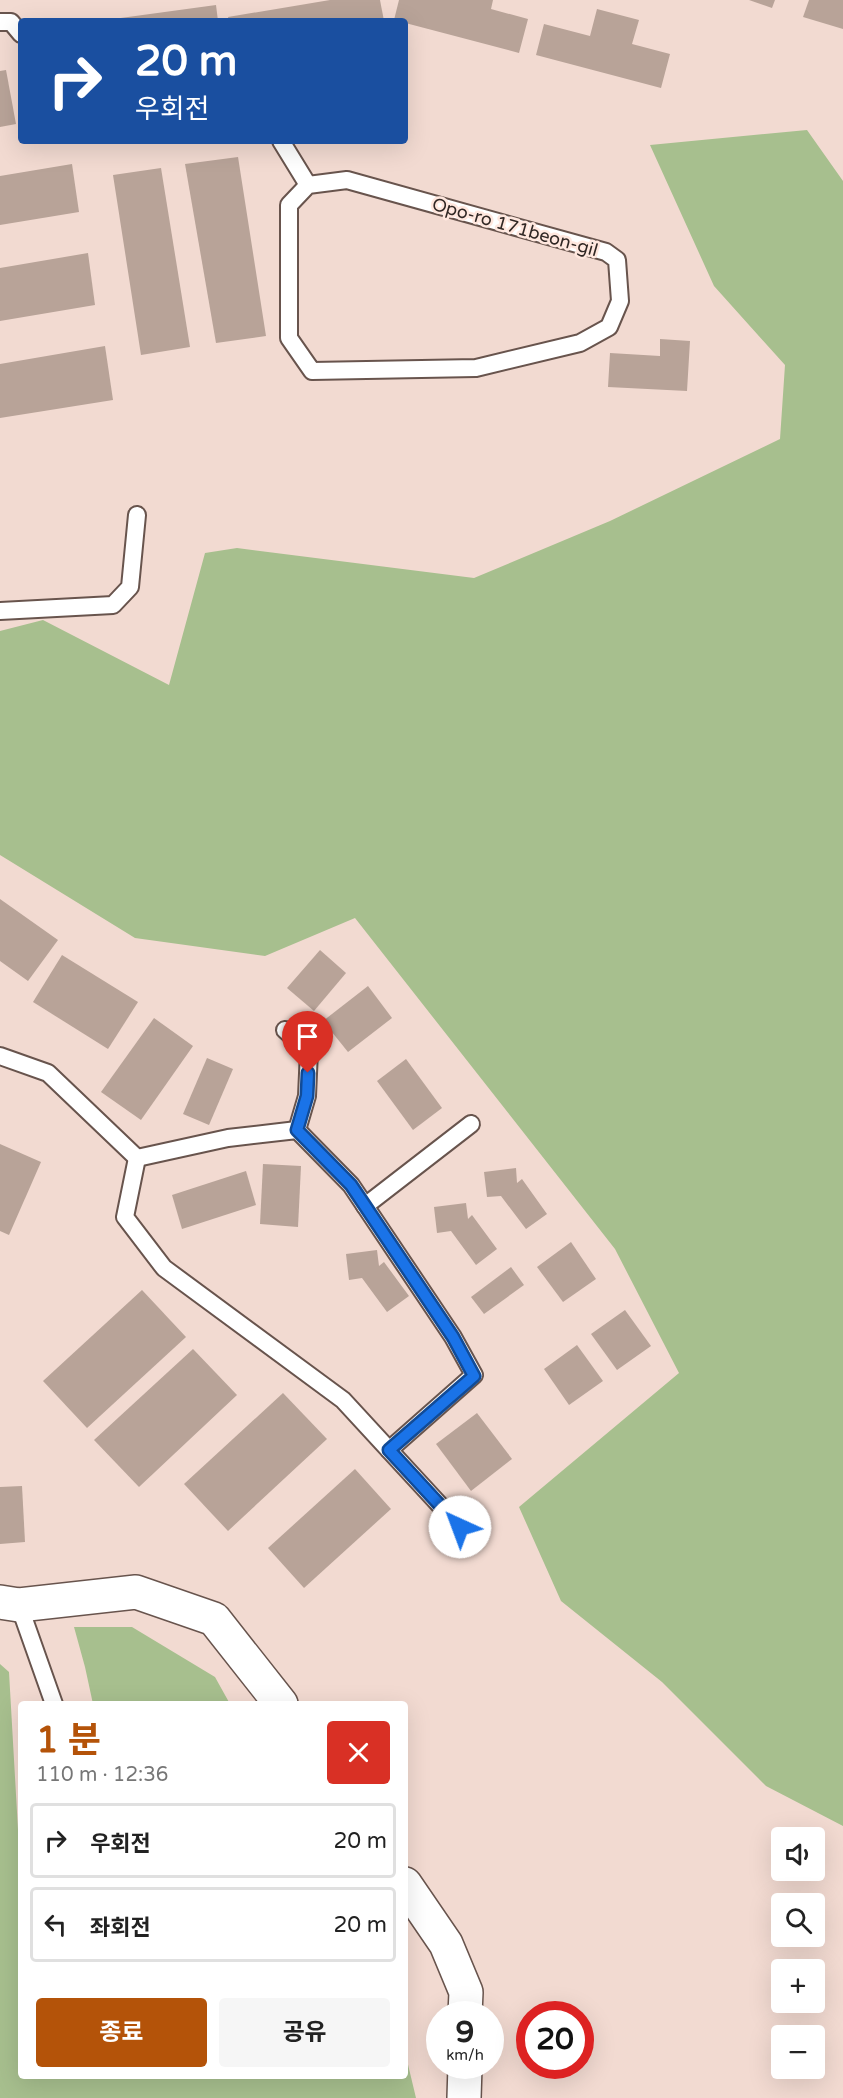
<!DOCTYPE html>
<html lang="ko">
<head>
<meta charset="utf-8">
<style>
	body { margin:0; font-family:"Varela Round","Noto Sans KR",sans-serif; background:#f6f6f6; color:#222; height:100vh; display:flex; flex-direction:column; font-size:22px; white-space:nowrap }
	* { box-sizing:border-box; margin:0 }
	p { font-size:20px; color:#767676 }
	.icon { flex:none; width:33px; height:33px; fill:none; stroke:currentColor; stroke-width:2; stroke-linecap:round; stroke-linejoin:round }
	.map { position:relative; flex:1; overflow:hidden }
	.sheet { position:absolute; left:18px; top:1701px; width:390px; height:378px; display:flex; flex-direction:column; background:#fff; border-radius:6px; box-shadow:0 6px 24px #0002 }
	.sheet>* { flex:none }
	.guide { position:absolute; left:18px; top:18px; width:390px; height:126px; border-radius:6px; box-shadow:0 6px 24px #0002; background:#1a4fa0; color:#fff; overflow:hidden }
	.buttons { position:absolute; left:771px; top:1827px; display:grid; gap:12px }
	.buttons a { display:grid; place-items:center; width:54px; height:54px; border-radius:6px; background:#fff; box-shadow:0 6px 24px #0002; font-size:30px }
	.speed { position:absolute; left:426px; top:2001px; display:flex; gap:12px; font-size:30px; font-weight:700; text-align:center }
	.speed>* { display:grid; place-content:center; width:78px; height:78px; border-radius:50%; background:#fff; box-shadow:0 6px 24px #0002; line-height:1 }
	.speed small { font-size:15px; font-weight:400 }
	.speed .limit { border:9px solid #d22; background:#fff; color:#111 }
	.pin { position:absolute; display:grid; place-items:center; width:51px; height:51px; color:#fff; margin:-62px -26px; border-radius:50% 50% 50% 0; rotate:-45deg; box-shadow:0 0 6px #0007 }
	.pin .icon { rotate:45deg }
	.me { position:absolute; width:66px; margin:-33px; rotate:317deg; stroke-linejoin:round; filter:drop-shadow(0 0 4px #0008) }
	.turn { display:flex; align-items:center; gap:21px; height:126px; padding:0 18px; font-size:27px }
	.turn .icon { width:78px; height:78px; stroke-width:2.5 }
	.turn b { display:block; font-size:42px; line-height:51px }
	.round { display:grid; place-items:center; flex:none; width:63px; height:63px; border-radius:6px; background:#f6f6f6 }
	.overview { display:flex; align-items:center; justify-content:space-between; height:102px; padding:0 18px }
	h1 { font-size:36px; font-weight:700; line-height:45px; color:#b45309 }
	.cta { display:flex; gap:12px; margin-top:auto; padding:12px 18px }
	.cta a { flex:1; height:69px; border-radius:6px; background:#b45309; color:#fff; font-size:24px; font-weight:700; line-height:69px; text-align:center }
	.cta a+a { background:#f6f6f6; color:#222 }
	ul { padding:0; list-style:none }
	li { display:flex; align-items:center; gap:18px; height:75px; margin:0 12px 9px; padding:0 6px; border:3px solid #e0e0e0; border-radius:6px }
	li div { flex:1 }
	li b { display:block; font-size:22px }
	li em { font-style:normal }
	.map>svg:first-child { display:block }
	.green { fill:#a7bf8e }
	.building { fill:#b8a398 }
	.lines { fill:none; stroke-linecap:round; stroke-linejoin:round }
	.lane-casing { stroke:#68544d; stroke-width:20 }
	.street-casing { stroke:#68544d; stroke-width:36 }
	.lane { stroke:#fff; stroke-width:16 }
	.street { stroke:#fff; stroke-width:33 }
	.route-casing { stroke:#114b97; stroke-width:15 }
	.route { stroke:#1a73e8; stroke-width:10 }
	.labels { text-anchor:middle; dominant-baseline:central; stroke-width:5; stroke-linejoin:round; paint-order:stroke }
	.street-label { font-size:18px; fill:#302724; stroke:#ffe7de }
</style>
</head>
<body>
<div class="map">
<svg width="843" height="2098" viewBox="0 0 843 2098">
	<rect width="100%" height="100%" fill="#f2dad1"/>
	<!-- green -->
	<g class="green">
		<path d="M807,130L843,181V1826L766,1786L662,1682L561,1601L519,1507L679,1373L615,1249L355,918L265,956L135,938L0,855V631L43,620L169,685L205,553L237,548L474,578L610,521L780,439L785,365L714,286L650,145Z"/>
		<path d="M74,1627H132L215,1677L230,1704H93L85,1667Z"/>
		<path d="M0,1664L9,1672L19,1847L21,1856V2076H405V2052L416,2098H0Z"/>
	</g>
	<!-- building -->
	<g class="building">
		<path d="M330,0H380L384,21H229L228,17Z"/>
		<path d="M399,0H493L491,9L528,19L519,53L394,20Z"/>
		<path d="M749,0H775L772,8Z"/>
		<path d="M809,0H843V29L803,17Z"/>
		<path d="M216,5L218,21H106V20Z"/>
		<path d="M597,9L639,20L632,44L670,54L661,88L536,55L544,24L590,36Z"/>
		<path d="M6,70L16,124L0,127V71Z"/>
		<path d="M238,157L266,336L216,343L185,164Z"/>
		<path d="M72,164L79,212L0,225V176Z"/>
		<path d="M161,168L190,347L141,355L113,175Z"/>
		<path d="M88,253L95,305L0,321V268Z"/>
		<path d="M660,339L690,341L687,391L608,387L610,353L660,356Z"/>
		<path d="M105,346L113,400L0,418V364Z"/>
		<path d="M0,899L58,940L28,981L0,961Z"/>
		<path d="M320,950L346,973L314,1011L287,988Z"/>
		<path d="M62,955L138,1002L108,1049L33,1002Z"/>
		<path d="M368,986L392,1018L348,1052L323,1021Z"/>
		<path d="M154,1018L193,1046L141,1120L101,1092Z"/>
		<path d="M207,1058L233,1069L209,1125L183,1114Z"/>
		<path d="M406,1059L442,1108L413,1130L377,1081Z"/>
		<path d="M0,1144L41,1162L9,1235L0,1231Z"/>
		<path d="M263,1164L301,1166L298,1227L260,1224Z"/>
		<path d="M516,1168L517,1183L522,1179L547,1214L526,1229L501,1196L487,1197L484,1172Z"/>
		<path d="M246,1171L256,1205L182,1229L172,1195Z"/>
		<path d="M466,1203L468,1219L472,1215L497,1249L476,1265L451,1231L437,1233L434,1207Z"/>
		<path d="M571,1242L596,1279L563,1302L537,1267Z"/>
		<path d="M377,1250L379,1266L384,1262L409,1296L387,1312L362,1278L349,1280L346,1254Z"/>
		<path d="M511,1267L524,1285L484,1314L471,1297Z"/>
		<path d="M142,1290L186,1337L87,1428L43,1381Z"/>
		<path d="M625,1310L651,1346L617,1370L591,1334Z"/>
		<path d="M577,1345L603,1381L569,1405L544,1369Z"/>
		<path d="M193,1349L237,1395L139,1487L94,1440Z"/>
		<path d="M283,1393L327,1439L228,1531L184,1484Z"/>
		<path d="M477,1413L512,1459L471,1491L436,1444Z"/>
		<path d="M355,1469L391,1509L304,1588L268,1548Z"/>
		<path d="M22,1486L25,1542L0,1544V1487Z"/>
	</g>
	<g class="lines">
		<defs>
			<g id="lane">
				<path d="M0,22H11L21,34"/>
				<path d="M281,141L308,185"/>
				<path d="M347,180L606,252L617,260L620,301L609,327L580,343L476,368L312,371L289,338V205L308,185Z"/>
				<path d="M0,611L113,605L130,587L137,515"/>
				<path d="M285,1030L309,1051L307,1096L297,1130"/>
				<path d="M0,1056L48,1073L137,1158L228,1138L297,1130L351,1185L453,1337L474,1375L389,1450"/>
				<path d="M137,1158L125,1217L164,1268L343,1400L460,1527"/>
				<path d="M365,1206L471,1124"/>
				<path d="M19,1605L54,1704"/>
			</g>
			<g id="street">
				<path d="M0,1602L19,1605L136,1592L214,1619L281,1704"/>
				<path d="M405,1884L446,1944L466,1992L465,2014"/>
				<path d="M464,2098L465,2066"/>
			</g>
		</defs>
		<!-- lane casing -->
		<use href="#lane" class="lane-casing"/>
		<!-- street casing -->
		<use href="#street" class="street-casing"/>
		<!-- lane -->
		<use href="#lane" class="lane"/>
		<!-- street -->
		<use href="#street" class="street"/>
	</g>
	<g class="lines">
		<defs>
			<path id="route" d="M308,1073L307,1096L297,1130L351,1185L453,1337L474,1376L389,1450L460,1527"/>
		</defs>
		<!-- route casing -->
		<use href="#route" class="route-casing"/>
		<!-- route -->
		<use href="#route" class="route"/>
	</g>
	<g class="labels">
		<!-- street labels -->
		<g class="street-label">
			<text transform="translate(515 227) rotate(16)">Opo-ro 171beon-gil</text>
		</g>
	</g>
</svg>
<div class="buttons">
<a><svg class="icon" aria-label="sound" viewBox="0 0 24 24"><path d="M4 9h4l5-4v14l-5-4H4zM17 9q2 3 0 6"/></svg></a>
<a><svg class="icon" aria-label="search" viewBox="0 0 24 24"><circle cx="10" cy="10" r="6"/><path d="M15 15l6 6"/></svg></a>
<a>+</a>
<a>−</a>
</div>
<div class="speed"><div>9<small>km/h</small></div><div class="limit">20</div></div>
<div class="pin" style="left:308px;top:1073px;background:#d93025"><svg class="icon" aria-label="arrive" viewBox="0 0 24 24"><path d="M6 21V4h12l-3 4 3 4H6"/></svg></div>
<svg class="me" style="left:460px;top:1527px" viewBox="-20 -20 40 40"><circle r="19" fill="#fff"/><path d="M0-13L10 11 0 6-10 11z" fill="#1a73e8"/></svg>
<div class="guide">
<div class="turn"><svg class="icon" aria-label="right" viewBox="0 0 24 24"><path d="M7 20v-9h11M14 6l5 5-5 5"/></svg><div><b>20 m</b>우회전</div></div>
</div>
<section class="sheet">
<div class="overview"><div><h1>1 분</h1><p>110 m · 12:36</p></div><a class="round" style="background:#d93025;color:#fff"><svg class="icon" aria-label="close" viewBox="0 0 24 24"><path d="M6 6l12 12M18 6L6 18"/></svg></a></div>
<ul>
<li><svg class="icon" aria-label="right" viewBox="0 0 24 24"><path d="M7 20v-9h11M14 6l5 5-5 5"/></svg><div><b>우회전</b></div><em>20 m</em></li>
<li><svg class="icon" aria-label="left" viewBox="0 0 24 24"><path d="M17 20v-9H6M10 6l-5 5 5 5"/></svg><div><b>좌회전</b></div><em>20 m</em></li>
</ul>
<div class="cta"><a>종료</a><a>공유</a></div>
</section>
</div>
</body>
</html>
